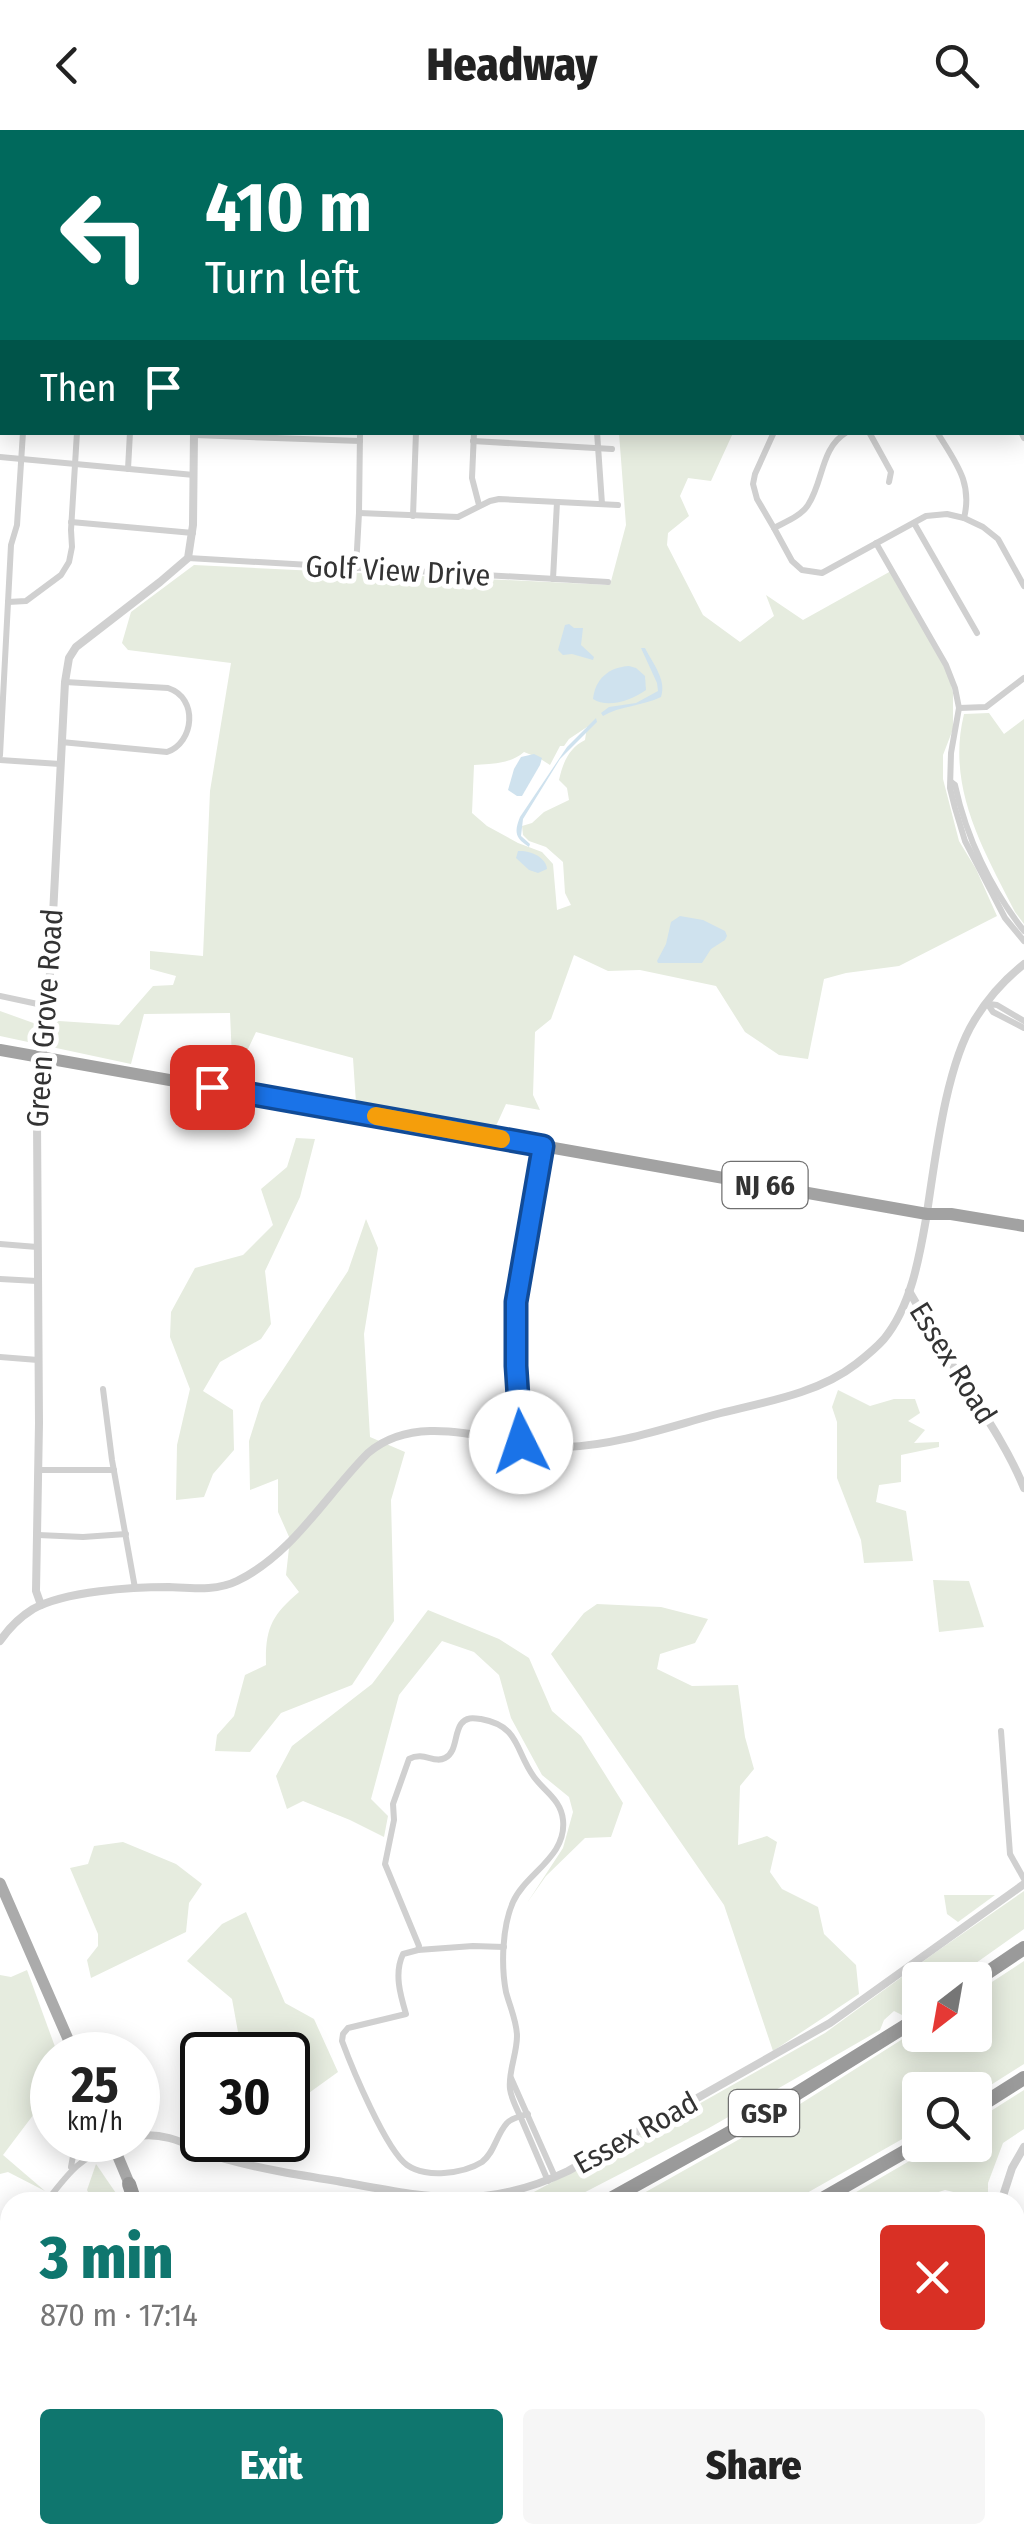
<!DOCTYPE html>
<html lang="en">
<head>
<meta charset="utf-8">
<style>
	body { margin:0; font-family:"Fira Sans Condensed",sans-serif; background:#f6f6f6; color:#222; height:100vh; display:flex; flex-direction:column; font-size:38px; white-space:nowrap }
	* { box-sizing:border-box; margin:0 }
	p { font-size:32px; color:#767676 }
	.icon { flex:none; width:55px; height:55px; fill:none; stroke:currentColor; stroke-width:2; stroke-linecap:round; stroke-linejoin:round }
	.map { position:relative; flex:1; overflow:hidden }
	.drawer { position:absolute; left:0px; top:2062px; width:1025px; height:352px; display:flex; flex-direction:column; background:#fff; border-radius:30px 30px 0 0; box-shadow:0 5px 25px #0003 }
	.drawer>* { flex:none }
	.hud { position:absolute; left:0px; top:0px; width:1025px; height:305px; box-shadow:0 5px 25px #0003; background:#00695c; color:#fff; overflow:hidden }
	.needle { width:65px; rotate:211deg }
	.tools { position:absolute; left:902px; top:1832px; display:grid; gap:20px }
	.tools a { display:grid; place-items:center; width:90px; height:90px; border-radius:10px; background:#fff; box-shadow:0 5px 25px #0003; font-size:50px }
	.speed { position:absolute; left:30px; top:1902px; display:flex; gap:20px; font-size:50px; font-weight:700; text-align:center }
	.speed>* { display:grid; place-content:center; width:130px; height:130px; border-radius:50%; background:#fff; box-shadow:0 5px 25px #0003; line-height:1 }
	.speed small { font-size:25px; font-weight:400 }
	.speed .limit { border:5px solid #111; border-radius:15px; background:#fff; color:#111 }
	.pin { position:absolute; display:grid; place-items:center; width:85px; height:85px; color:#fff; margin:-42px; border-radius:20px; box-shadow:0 5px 15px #0006 }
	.me { position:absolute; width:110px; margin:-55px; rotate:356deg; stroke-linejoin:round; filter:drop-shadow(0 0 8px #0008) }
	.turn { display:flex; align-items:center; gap:35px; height:210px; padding:0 40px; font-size:45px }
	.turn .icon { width:130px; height:130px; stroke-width:2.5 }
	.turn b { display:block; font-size:70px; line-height:85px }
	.then { display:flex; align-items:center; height:95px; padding:0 40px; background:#0003; gap:20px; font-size:38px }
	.round { display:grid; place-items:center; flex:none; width:105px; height:105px; border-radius:10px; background:#f6f6f6 }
	.headline { display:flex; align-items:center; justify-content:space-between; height:170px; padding:0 40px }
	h1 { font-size:60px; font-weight:800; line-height:75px; color:#0f766e }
	.button { display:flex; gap:20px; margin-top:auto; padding:20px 40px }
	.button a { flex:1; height:115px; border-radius:10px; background:#0f766e; color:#fff; font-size:40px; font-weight:800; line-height:115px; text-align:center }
	.button a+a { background:#f6f6f6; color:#222 }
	header { display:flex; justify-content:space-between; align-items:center; height:130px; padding:0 40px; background:#fff; font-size:45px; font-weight:800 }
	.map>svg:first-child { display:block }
	.green { fill:#e6ecdf; fill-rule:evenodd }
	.water { fill:#cfe2ee }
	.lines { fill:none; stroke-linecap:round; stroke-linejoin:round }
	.minor { stroke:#d0d0d0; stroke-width:6 }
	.tertiary { stroke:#d0d0d0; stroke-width:8 }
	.primary { stroke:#ababab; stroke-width:11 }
	.trunk { stroke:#a2a2a2; stroke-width:12 }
	.motorway { stroke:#9a9a9a; stroke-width:14 }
	.route-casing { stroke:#114b97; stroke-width:25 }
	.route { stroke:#1a73e8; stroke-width:18 }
	.slow { stroke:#f59e0b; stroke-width:18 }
	.labels { text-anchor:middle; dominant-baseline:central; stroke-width:10; stroke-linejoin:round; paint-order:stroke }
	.shield { fill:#fff; stroke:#707070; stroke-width:2.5 }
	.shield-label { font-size:28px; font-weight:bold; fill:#333 }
	.street-label { font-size:30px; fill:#333; stroke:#fff }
</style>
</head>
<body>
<header><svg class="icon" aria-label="back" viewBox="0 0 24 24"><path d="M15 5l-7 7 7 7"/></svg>Headway<svg class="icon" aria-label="search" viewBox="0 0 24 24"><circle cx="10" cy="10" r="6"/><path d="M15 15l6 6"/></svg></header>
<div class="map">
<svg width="1024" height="2413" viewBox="0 0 1024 2413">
	<rect width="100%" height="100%" fill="#fff"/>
	<!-- green -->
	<g class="green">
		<path d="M619,303H733L711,351L688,348L680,366L689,386L668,403L667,415L703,485L740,512L774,486L766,465L803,490L891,441L946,535L953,563V599L943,625V649L959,711L976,739L997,786L899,836L846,843L824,849L808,929L779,925L745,902L716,856L640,840L608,841L574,825L551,889L535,902L533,965L540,980L506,974L496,996L356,973L353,928L256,902L233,951L230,883L144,884L131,934L0,906V881L39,895L59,891L119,895L153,856L173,855L176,846L150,839V821L203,826L210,661L231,533L128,520L122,513L131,482L194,435L610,455L626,395ZM587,597L585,610C569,618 563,632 559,650L567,658L569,670L544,682L532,693L522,696L523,705L529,711L546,717L563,732L565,763L571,775L557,780L553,734L542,722L518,713L487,696L472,683L474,635C492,634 510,634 524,622L539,628L550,635L560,616H564L569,609Z"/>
		<path d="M989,583L1004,604L1024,589V794L1015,782C983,719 946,657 964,584Z"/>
		<path d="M296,1008L315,1009L300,1067L265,1141L271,1194L261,1209L220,1232L203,1261L233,1280L234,1320L213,1344L204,1367L176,1370L177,1315L190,1259L170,1207L171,1182L195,1138L243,1125L273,1095L261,1059L287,1037Z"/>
		<path d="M366,1089L378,1118L364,1204L370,1307L405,1322L391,1370L394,1491L352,1555L281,1583L250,1622L215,1621L217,1605L234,1586L245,1545L266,1535C265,1498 272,1485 299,1462L286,1445L290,1409L278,1382V1349L250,1360L249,1311L261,1273L348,1141Z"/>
		<path d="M838,1260L870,1276L894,1269H915L920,1283L908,1291L925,1300L914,1313L939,1312V1317L901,1325V1352L879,1355L876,1372L906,1381L913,1431L864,1433L861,1410L837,1348V1292L832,1277Z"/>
		<path d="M933,1450L969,1451L984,1497L939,1502Z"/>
		<path d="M597,1474L661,1477L708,1489L695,1513L660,1524L657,1539L692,1556L738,1555L745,1607L754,1639L740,1656L738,1715L767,1706L777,1712L770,1742L782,1759L818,1777L824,1804L856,1835L859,1864L773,1921L724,1775L551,1524L584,1483Z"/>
		<path d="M428,1480L499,1509L529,1528L552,1581L581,1606L623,1673L611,1707L585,1708L546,1746L527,1773L563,1718L573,1682L569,1667L542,1645L511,1588L499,1545L474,1522L442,1511L399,1565L371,1669L388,1686L384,1707L350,1690L303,1671L287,1679L276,1646L292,1616L372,1554Z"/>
		<path d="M123,1712L176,1734L202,1754L189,1773L186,1802L91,1848L87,1830L98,1816V1804L70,1738L88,1734L94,1716Z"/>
		<path d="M1024,1761V1799L952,1850H920V1872L902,1885L894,1881L884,1890L880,1900L709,1998L566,2072H498L517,2071L697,1975L825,1903L936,1822Z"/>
		<path d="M944,1765H995L958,1792L947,1784Z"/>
		<path d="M246,1782L285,1873L314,1889L338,1942L288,1978V1925H275L240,1913L232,1869L187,1831L222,1794Z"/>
		<path d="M1024,1831V1934L975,1965V1960H920V1999L791,2072H628L789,1981L920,1898V1905H975V1863Z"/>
		<path d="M27,1840L58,1925H52V1960L3,2025L45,2061L8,2042L0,2044V1845L11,1847Z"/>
		<path d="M1024,1960V1999L1003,2013L988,2053V2071L998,2072H976L974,2067L945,2060L920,2068L919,2072H839L937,2015H975V1991Z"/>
		<path d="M96,2034L122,2072H93L87,2060Z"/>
		<path d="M0,2218L10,2225V2285L0,2273Z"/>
		<path d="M10,2306V2379L0,2386V2317Z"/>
		<path d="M15,2405H144L131,2413H2Z"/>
		<path d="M188,2405H261L265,2413H174Z"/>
		<path d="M302,2405H518L521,2413H305Z"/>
		<path d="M540,2405H604L603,2413H544Z"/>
		<path d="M709,2405H769V2406L768,2413H704Z"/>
	</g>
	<!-- water -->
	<g class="water">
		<path d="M569,494L574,498H583L581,515L594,527L593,530L572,524L563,525L558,520L565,495Z"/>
		<path d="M641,518H645C653,534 667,550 661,567C643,576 619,576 603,586L601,583L609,577L636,573L658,561L657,553Z"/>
		<path d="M629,536L636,538L645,546L646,560C632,570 608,579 593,569C595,549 609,537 629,536Z"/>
		<path d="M596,588L597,592L560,629L523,689L521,706L530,714L529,717C515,708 514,702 520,687L567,617Z"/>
		<path d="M534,624L542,628L540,635L522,666H517L508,660L514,639L521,627Z"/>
		<path d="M518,721C530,720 546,727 547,739L538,743L529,740L516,728Z"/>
		<path d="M680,786L703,790L725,801L727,806L725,810L711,819L702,833H658L657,831L666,814L671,792Z"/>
	</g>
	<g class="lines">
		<!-- minor -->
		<g class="minor">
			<path d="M315,0V2"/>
			<path d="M371,0L372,2"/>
			<path d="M427,0V2"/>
			<path d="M483,0V2"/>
			<path d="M539,0V2"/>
			<path d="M715,0L716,2"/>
			<path d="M787,0L788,2"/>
			<path d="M254,2V0"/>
			<path d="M620,2L621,0"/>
			<path d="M1022,73L1024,76"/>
			<path d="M1022,173L1024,175"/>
			<path d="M474,302L472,348L479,375"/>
			<path d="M597,302L602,374"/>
			<path d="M774,302L755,344L753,354L757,369L774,398L792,431L802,440L822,443L926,386L947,384L964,388L983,397L998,409L1024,456"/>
			<path d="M869,302L891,342L889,352"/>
			<path d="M937,302C955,332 973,352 964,388"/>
			<path d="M1021,302L1024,308"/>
			<path d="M194,305L360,311"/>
			<path d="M473,311L612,319"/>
			<path d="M0,327L194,345"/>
			<path d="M128,339L130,302"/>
			<path d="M359,383L458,387L490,371L499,369L618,375"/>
			<path d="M413,386L416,302"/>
			<path d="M71,392L193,403"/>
			<path d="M914,393L977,503"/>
			<path d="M774,398C785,392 801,386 808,375C824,351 820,318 847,302"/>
			<path d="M876,413L946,535L955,558L959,578L951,623L950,658L955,678L965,711L1005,788L1024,811"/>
			<path d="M188,428L608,452"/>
			<path d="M356,438L359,383L360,302"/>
			<path d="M553,449L557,372"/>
			<path d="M8,472L26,471L61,445L69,432L72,417L71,400L77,302"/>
			<path d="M959,578L986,577L1024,548"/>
			<path d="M61,612L167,622C194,613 199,568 168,558L65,552"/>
			<path d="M0,625L11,415L17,395L23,302"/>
			<path d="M0,630L60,634"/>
			<path d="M951,652L955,655C966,707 991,759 1024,801"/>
			<path d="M0,866L47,876"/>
			<path d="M987,873L993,882L1024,898"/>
			<path d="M989,874L997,875L1024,891"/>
			<path d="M0,1114L37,1117"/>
			<path d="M0,1149L37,1151"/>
			<path d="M0,1227L38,1230"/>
			<path d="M103,1259L112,1330L135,1458"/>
			<path d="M521,1312L516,1236V1172L543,1017"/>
			<path d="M38,1340H114"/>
			<path d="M38,1405L83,1407L126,1404"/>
			<path d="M1001,1601L1010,1724L1024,1749"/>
			<path d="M418,1820L473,1816L504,1817"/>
			<path d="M511,1948L555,2047"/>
			<path d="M528,1984C521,1986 512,1988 507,1993C496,2005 495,2022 482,2032C471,2039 457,2042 444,2043C432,2044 417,2042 407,2035C386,2020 352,1938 342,1911L343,1904L348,1898L406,1884C400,1864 394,1843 403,1824L418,1820L419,1816L385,1734L394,1690L393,1674L409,1629C424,1621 434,1634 445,1628C457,1622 454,1604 461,1594C466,1587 473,1588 481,1589C520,1596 515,1621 534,1647C545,1662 561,1670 563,1690C567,1727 526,1743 513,1772C502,1797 501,1836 506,1862C510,1877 517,1892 517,1906C517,1924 508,1942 510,1959C511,1968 517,1979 521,1988C530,2009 539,2030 548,2051"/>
			<path d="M68,2010L73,2026L71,2037"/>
			<path d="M46,2072C69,2043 77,2030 113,2015"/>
			<path d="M0,2133L10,2120"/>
			<path d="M667,2405V2413"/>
			<path d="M984,2405L1003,2408"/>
			<path d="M842,2406L875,2413"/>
			<path d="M631,2413L633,2405"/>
			<path d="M785,2413L794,2405"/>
		</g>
		<!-- tertiary -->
		<g class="tertiary">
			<path d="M198,2V0"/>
			<path d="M976,2L978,0"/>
			<path d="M0,151H2"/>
			<path d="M909,1161C925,1188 940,1216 957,1242C981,1280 1007,1316 1024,1358"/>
			<path d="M41,1475L36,1461L39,1293L37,990L50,843L65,552L69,528L76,517L160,452L188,428L193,395L194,302"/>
			<path d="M0,1511C9,1498 20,1487 33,1479C65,1461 133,1457 169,1457C192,1458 217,1461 237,1451C293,1424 326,1365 368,1323C423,1276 503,1319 566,1317C619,1315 671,1296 721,1283C766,1272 819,1263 856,1234C865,1227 876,1218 884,1209C911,1176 919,1129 926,1089C935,1032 945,938 974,891C987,869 1004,850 1024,834"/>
			<path d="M138,2006C170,2001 195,2020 225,2029C261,2039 299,2045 337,2051C425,2067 483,2082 568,2041L830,1893L1024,1754"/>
			<path d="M1001,2072L1012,2038L1024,2017"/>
			<path d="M951,2413L952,2405"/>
		</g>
		<!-- primary -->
		<g class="primary">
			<path d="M0,1753L75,1925"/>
			<path d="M111,2010L132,2060"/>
		</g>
		<!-- trunk -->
		<path class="trunk" d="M0,920L927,1084H951L1024,1096"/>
		<!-- motorway -->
		<g class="motorway">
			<path d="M975,1851L1024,1818"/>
			<path d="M975,1979L1024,1948"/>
			<path d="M129,2054L135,2072"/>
			<path d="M605,2072L767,1982L920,1887"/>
			<path d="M817,2072L920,2013"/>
			<path d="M0,2402L10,2396"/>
			<path d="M286,2405L291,2413"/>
			<path d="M150,2413L163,2405"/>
			<path d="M418,2413L432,2405"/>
		</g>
	</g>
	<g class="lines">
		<defs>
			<path id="route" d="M212,957L543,1016L516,1172V1236L521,1312"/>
		</defs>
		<!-- route casing -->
		<use href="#route" class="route-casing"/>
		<!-- route -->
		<use href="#route" class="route"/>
		<!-- slow -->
		<path class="slow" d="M376,986L501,1009"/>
	</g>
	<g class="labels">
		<!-- shield labels -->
		<g class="shield">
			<rect x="722.5" y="1032" width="85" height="46" rx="8"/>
			<rect x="729" y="1960" width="70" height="46" rx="8"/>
		</g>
		<g class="shield-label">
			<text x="765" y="1055">NJ 66</text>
			<text x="764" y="1983">GSP</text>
		</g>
		<!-- street labels -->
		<g class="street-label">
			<text transform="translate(398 441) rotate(3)">Golf View Drive</text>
			<text transform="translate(45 888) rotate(-86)">Green Grove Road</text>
			<text transform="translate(953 1233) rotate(58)">Essex Road</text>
			<text transform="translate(636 2003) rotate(-29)">Essex Road</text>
		</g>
	</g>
</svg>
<div class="tools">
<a><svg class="needle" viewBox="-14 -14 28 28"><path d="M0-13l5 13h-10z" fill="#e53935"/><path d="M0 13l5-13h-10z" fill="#767676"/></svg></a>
<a><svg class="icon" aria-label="search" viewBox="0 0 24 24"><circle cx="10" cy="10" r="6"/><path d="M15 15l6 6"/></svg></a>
</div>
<div class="speed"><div>25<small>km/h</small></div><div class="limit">30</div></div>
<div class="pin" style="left:212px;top:957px;background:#d93025"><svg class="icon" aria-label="arrive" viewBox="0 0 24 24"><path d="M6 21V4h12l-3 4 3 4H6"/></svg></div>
<svg class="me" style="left:521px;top:1312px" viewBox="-20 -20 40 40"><circle r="19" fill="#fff"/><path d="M0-13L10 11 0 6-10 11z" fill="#1a73e8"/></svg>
<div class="hud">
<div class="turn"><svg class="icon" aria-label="left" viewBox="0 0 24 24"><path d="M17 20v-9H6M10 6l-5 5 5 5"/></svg><div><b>410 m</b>Turn left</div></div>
<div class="then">Then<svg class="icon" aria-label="arrive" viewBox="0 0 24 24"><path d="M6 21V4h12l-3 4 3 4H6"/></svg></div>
</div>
<section class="drawer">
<div class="headline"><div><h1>3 min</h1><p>870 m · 17:14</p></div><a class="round" style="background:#d93025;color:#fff"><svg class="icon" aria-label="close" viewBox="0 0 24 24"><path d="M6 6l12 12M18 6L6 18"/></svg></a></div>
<div class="button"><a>Exit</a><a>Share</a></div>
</section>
</div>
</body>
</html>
